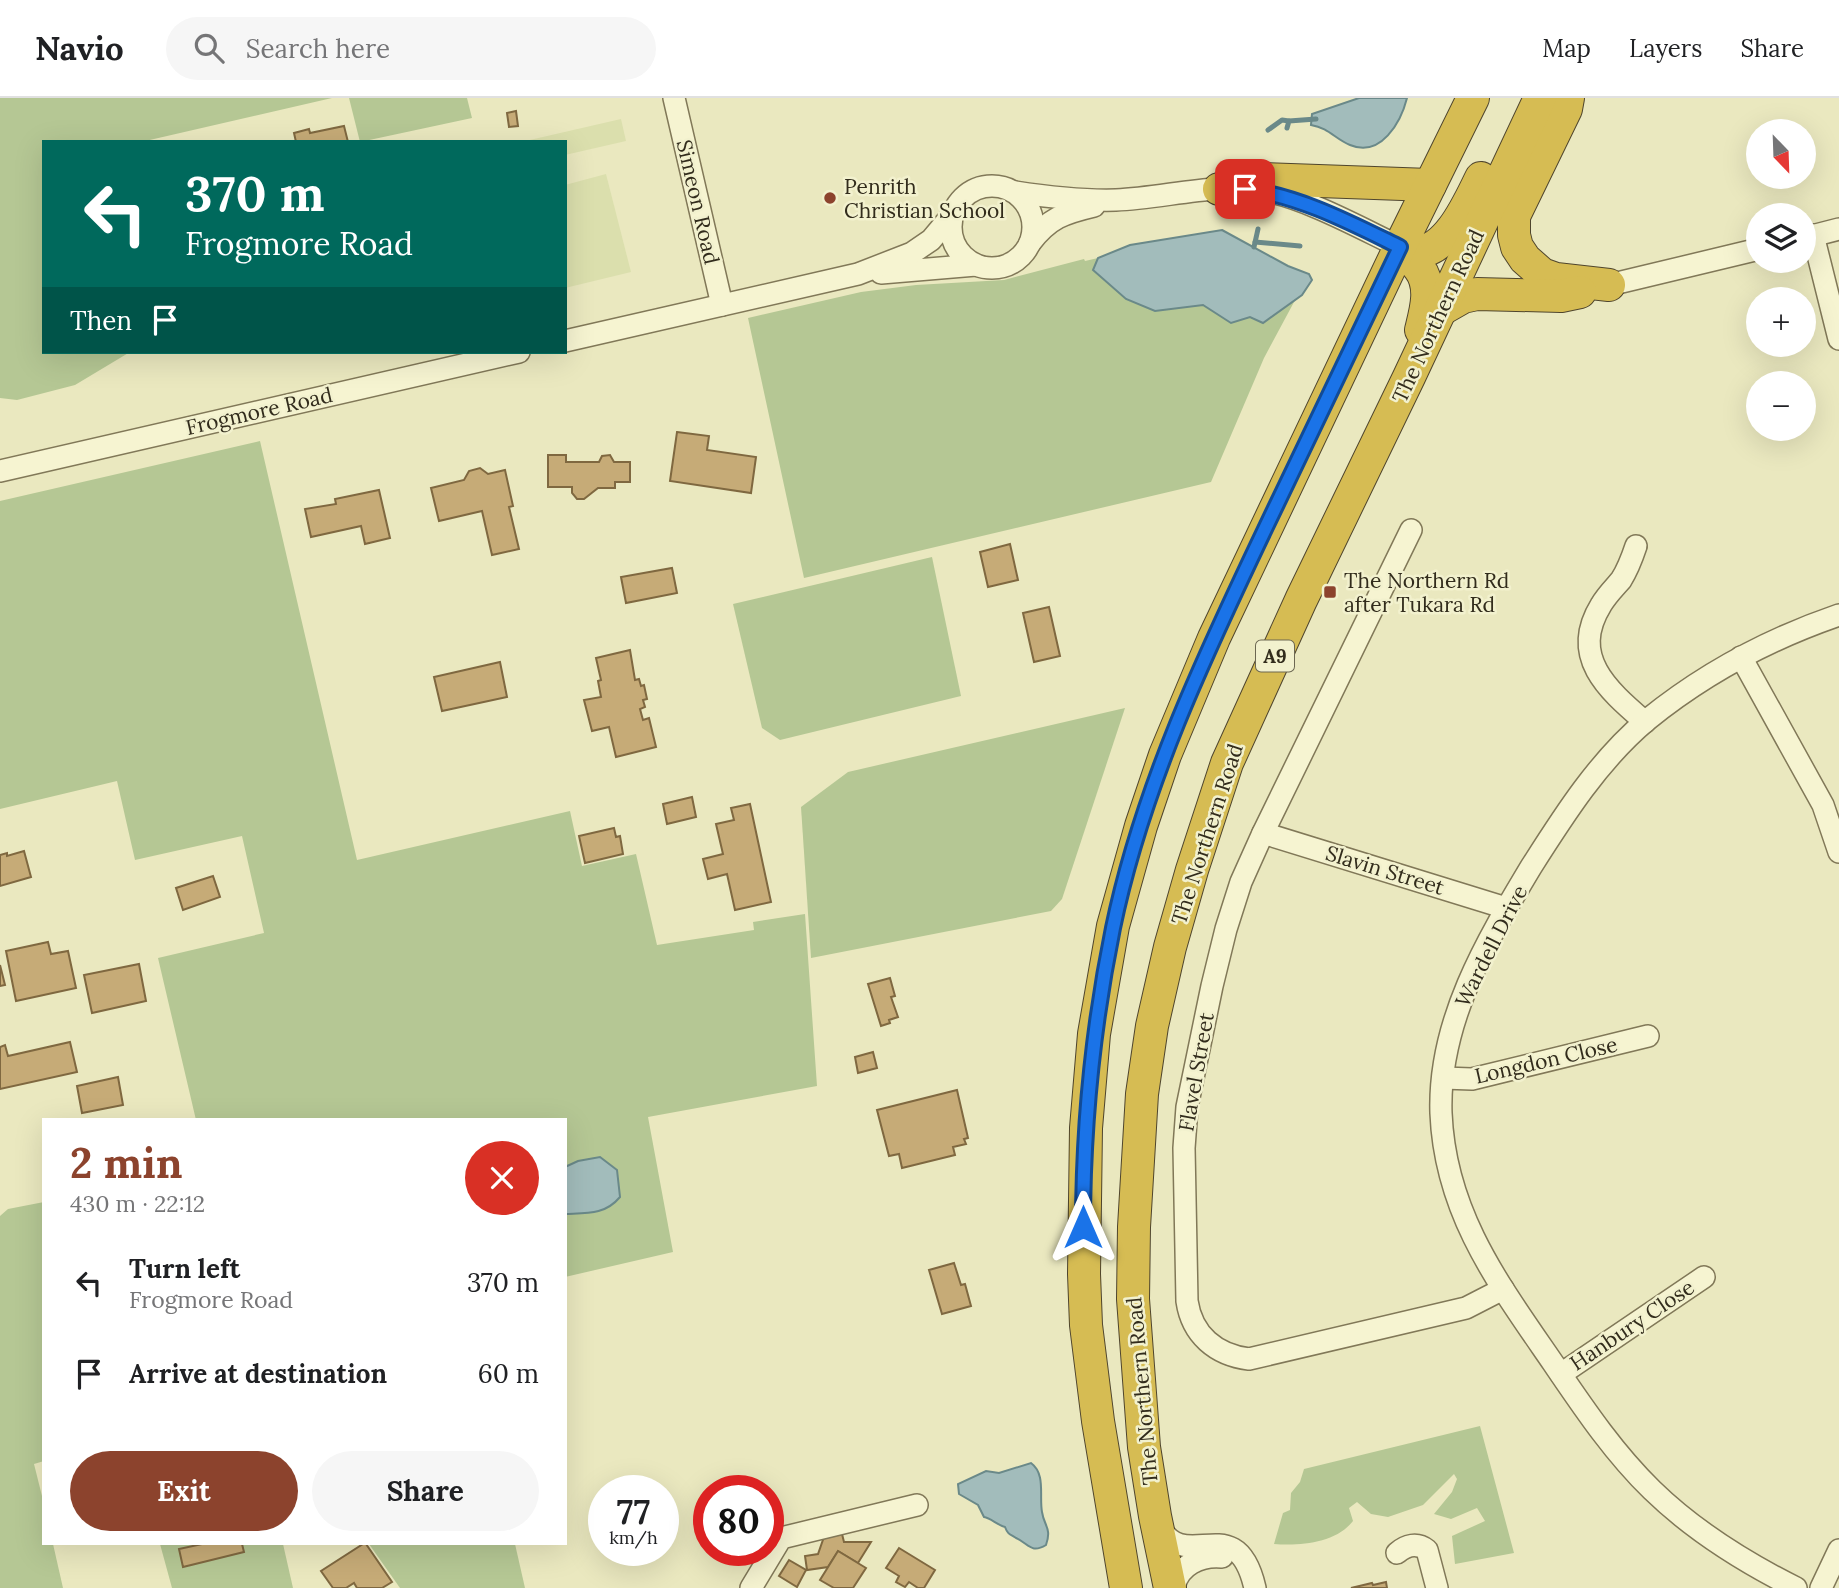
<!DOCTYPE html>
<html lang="en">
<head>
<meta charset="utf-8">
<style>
	body { margin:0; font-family:Lora,serif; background:#f6f6f6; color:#202124; height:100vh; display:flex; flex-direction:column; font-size:26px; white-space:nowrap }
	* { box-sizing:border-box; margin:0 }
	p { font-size:23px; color:#757577 }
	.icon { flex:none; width:38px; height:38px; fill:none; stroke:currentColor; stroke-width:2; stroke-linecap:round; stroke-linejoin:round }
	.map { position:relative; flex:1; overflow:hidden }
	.side { position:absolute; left:42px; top:1020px; width:525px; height:427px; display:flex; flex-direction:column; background:#fff; border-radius:0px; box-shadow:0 7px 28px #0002 }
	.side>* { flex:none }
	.hud { position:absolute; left:42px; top:42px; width:525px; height:214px; border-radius:0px; box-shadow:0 7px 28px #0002; background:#00695c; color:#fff; overflow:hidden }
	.needle { width:46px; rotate:157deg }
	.fabs { position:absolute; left:1746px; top:21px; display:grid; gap:14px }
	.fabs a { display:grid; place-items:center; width:70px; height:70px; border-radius:50%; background:#fff; box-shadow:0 7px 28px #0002; font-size:35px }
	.speed { position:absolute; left:588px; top:1377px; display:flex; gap:14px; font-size:35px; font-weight:700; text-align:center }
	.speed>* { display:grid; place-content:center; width:91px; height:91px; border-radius:50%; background:#fff; box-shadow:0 7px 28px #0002; line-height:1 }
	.speed small { font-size:18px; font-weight:400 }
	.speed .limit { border:10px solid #d22; background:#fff; color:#111 }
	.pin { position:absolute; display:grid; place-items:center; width:60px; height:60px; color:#fff; margin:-30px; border-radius:14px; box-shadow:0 4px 10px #0006 }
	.me { position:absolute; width:77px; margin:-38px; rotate:0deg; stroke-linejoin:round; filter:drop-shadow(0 0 5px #0008) }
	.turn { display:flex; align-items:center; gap:24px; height:147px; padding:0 28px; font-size:32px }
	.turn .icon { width:91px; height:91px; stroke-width:2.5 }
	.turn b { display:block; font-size:49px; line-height:60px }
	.then { display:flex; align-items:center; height:66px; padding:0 28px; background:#0003; gap:14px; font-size:26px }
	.round { display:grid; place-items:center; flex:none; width:74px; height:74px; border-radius:37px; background:#f6f6f6 }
	.summary { display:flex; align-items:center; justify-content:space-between; height:119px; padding:0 28px }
	h1 { font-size:42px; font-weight:700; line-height:52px; color:#8c432d }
	.cta { display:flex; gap:14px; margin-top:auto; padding:14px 28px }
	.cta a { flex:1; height:80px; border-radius:42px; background:#8c432d; color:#fff; font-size:28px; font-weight:700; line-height:80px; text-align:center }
	.cta a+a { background:#f6f6f6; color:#202124 }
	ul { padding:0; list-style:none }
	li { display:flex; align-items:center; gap:21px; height:91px; padding:0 28px }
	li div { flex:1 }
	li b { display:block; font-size:26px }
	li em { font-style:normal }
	header { display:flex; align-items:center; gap:42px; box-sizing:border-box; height:98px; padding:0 35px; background:#fff; border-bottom:2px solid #e0e0e0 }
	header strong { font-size:33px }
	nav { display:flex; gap:38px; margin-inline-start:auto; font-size:24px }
	.search { width:490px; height:63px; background:#f6f6f6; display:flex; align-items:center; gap:18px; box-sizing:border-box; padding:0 24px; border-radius:38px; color:#757577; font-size:26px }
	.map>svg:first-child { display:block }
	.farmland { fill:#dbdfad }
	.green { fill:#b5c794 }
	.water { fill:#a2bcbb; stroke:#6a8989; stroke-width:2 }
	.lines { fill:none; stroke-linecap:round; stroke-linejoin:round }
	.stream { stroke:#6a8989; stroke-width:5 }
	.building { fill:#c6ab77; stroke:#7f6840; stroke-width:2 }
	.minor-casing { stroke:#817858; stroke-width:24 }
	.highway-casing { stroke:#4f452d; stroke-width:34 }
	.minor { stroke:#f6f4d1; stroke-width:21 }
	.highway { stroke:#d6bc53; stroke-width:32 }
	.route-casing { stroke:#114b97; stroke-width:18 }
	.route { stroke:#1a73e8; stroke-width:12 }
	.poi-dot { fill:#8c432d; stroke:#f2f1ce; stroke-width:2.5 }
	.labels { text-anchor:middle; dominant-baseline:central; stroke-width:5; stroke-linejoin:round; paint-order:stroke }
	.shield { fill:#f2f1ce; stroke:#6c6751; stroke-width:2 }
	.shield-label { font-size:19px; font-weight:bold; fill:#322c1c }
	.poi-label { font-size:21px; fill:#322c1c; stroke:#f2f1ce; text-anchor:start }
	.street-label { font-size:21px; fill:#322c1c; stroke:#f2f1ce }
</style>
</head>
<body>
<header>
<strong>Navio</strong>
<div class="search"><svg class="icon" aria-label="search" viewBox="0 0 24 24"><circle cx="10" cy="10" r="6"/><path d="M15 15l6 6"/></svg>Search here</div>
<nav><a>Map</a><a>Layers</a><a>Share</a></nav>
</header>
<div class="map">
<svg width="1839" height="1490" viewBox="0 0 1839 1490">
	<rect width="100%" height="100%" fill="#eae8bf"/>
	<!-- farmland -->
	<g class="farmland">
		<path d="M621,21L626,43L565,57V44H521Z"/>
		<path d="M606,76L631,174L565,190V87Z"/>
	</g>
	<!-- green -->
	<g class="green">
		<path d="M0,0H332L141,44H44V254H130L75,287L17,302L0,300Z"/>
		<path d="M349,0H467L472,20L360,44Z"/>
		<path d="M1216,133L1308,178L1264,260L1211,384L804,480L748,220L861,194L916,187L1004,182L1084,161L1085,163Z"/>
		<path d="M260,343L357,762L570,713L582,768L636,756L657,847L754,832L753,824L805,816L817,988L648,1019L673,1154L565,1179V1022H196L158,860L264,835L242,738L135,762L117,683L0,711V403Z"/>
		<path d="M932,459L961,598L780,642L762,630L733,506Z"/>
		<path d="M1125,610L1062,801L1051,813L811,860L801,709L848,674Z"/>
		<path d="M44,1104V1363L34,1366L44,1406V1446H53L63,1490H0V1118L8,1111Z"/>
		<path d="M1480,1328L1514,1455L1455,1466L1452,1438L1485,1423L1477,1410L1451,1421L1434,1416L1452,1394L1457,1381L1454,1376L1423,1407L1388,1419L1371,1416L1357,1404L1349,1410L1353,1423C1336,1445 1301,1448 1274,1446L1283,1415L1290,1412L1291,1395L1300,1384L1304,1371Z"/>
		<path d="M160,1446H283L293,1490H172Z"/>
		<path d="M369,1446H515L525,1490H400Z"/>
	</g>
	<!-- water -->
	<g class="water">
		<path d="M1359,0H1407C1401,24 1381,60 1350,47C1335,41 1329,30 1311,27L1312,16Z"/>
		<path d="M1222,132L1288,168L1309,176L1312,182L1302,197L1263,225L1250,219L1231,225L1203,207L1155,213L1126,201L1093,172L1098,160L1130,147Z"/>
		<path d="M600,1059L617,1072L620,1099C605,1117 587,1115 565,1116V1069L578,1063Z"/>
		<path d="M1031,1365C1046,1376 1039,1398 1042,1414C1044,1428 1052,1430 1046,1447C1031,1456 1029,1446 1016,1440C1010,1436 1008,1437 1005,1429C997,1427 991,1420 984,1419L978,1407L959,1396L958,1386L986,1373L999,1375Z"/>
	</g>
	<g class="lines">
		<!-- stream -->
		<g class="stream">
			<path d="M1287,30L1289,23L1316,21"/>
			<path d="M1268,32L1282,22L1289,23"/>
			<path d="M1255,144L1300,148"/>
			<path d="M1254,149L1258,131"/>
		</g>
	</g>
	<!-- building -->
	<g class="building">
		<path d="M516,13L518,28L509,29L507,15Z"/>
		<path d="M344,28L348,44H296L294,35L309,31L310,35Z"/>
		<path d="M677,334L709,338L707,352L756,359L751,395L670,383Z"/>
		<path d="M548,357H566V364H599L602,358L610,357L614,364H630V384H615V390H598L584,401H577L572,395V389H548Z"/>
		<path d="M480,370L488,376L505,372L513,408L509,409L519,451L492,457L482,413L439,423L431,390L464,382L469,373Z"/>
		<path d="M379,392L390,440L365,446L361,428L311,439L305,411L336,406L335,401Z"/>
		<path d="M1010,446L1018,482L988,489L980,454Z"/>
		<path d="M672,470L677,495L626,505L621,479Z"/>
		<path d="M1049,509L1060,558L1034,564L1023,515Z"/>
		<path d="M630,552L635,582L639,581L641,588L644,587L647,601L643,602L645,609L640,611L643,622L649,620L656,649L616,659L609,629L592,633L584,602L601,599L598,583L601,582L596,560Z"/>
		<path d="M500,564L507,599L442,613L434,579Z"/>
		<path d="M692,699L696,719L667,726L663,706Z"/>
		<path d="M750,706L771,804L735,812L727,776L708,781L703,761L723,756L716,726L734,722L731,710Z"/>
		<path d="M614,730L616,739L620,738L623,756L585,765L579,738Z"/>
		<path d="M24,753L31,779L0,788V757L7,755V758Z"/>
		<path d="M213,778L220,799L183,812L176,790Z"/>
		<path d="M48,844L51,856L68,853L76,890L16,903L6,853Z"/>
		<path d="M139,866L146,903L92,915L84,877Z"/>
		<path d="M0,867L5,887L0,888Z"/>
		<path d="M890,880L895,898L891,899L898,919L889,922L890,925L881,928L868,886Z"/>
		<path d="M70,944L77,974L0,991V949L5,947L8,958Z"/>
		<path d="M873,954L877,970L858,975L855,959Z"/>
		<path d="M118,979L123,1007L82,1015L77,988Z"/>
		<path d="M957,992L968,1040L964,1041L966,1046L953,1049L955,1057L902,1070L899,1056L889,1058L877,1012Z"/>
		<path d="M954,1165L961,1187L965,1186L971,1208L942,1216L929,1172Z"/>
		<path d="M841,1432L844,1444H871L858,1465L838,1453L828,1469L807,1472L805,1458L818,1456L825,1436Z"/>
		<path d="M202,1446H242L244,1454L183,1469L179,1451Z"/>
		<path d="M363,1446H366L392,1484L382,1490H357L354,1485L346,1490H333L321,1473Z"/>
		<path d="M899,1450L935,1472L924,1490H918L909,1484L905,1489L896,1484L899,1478L886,1470Z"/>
		<path d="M838,1453L866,1470L853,1490H834L820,1482Z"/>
		<path d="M789,1462L806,1472L797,1489L779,1478Z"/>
		<path d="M1386,1484L1387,1490H1351L1372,1485L1373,1487Z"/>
	</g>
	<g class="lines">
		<defs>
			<g id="minor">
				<path d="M674,0L722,207"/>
				<circle cx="992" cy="129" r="41"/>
				<path d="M1015,94C1048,99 1083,103 1116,102C1166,100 1216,84 1266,93C1308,101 1360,130 1400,149"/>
				<path d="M1813,137L1839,241"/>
				<path d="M1804,140L1839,131"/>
				<path d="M1030,145C1049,120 1064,115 1094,108"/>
				<path d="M881,175L976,167"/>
				<path d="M1609,187L1759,151"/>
				<path d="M565,243L858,176L912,155L931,142L952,117"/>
				<path d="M0,373L519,254"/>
				<path d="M1411,432L1263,735L1241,784L1226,831L1212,888L1187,1009L1184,1050L1187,1203C1192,1237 1216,1257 1249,1261L1466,1210L1503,1191"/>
				<path d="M1636,448C1632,460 1628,471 1621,482C1614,490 1606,498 1601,507C1569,559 1608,592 1645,624"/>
				<path d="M1741,559L1823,707L1839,754"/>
				<path d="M1263,735L1506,810"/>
				<path d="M1443,980L1472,981L1648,938"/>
				<path d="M1561,1276L1704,1179"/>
				<path d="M1159,1428C1186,1478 1236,1408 1255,1490"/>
				<path d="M1397,1455C1406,1447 1417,1444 1427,1452L1437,1490"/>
				<path d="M751,1490L781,1440L917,1407"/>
				<path d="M1174,1490C1178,1467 1201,1457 1222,1459"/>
				<path d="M1796,1490C1744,1464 1694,1433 1652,1392C1613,1354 1583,1309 1553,1265C1498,1185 1445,1115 1441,1015C1438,924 1486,844 1531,769C1564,717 1599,662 1647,622C1705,575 1769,541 1839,517"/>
				<path d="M1821,1490L1839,1452"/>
			</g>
			<g id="highway">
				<path d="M1568,0L1566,11L1514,118V137L1517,149L1525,161L1542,176L1556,181L1609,187"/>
				<path d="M1219,91L1262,81L1430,87"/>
				<path d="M1400,149C1405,151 1410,154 1416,154C1448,154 1469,104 1481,80"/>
				<path d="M1400,149C1406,156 1414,163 1419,170C1433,188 1426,212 1421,232"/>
				<path d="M1442,211L1463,199L1477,196L1561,198L1580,194"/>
				<path d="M1126,1490L1098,1323L1086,1227L1084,1176L1086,1030L1094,936L1113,828L1141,728L1165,657L1214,540L1405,138L1473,0"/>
				<path d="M1170,1490L1155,1418L1144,1349L1133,1201L1134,1129L1142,996L1152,928L1170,849L1192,772L1227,665L1301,502L1409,279L1540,0"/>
			</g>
		</defs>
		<!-- minor casing -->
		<use href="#minor" class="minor-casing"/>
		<!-- highway casing -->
		<use href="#highway" class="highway-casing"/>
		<!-- minor -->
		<use href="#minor" class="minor"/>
		<!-- highway -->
		<use href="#highway" class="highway"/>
	</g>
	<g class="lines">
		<defs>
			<path id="route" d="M1083,1129C1083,1028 1093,928 1113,830C1142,690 1204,559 1265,431C1310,337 1355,243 1400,149C1351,125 1300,98 1245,91"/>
		</defs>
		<!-- route casing -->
		<use href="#route" class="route-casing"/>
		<!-- route -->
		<use href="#route" class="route"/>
	</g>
	<!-- markers -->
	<g class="poi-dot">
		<circle cx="830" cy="100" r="7"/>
		<rect x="1323" y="487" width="14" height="14" rx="3.5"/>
	</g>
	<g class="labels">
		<!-- shield labels -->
		<rect class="shield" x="1256" y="542.5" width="38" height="31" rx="5"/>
		<g class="shield-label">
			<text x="1275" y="558">A9</text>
		</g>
		<!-- poi labels -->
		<g class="poi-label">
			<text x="844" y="88">Penrith<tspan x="844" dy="24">Christian School</tspan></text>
			<text x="1344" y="482">The Northern Rd<tspan x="1344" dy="24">after Tukara Rd</tspan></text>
		</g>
		<!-- street labels -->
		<g class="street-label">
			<text transform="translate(698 104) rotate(77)">Simeon Road</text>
			<text transform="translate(1438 218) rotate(-65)">The Northern Road</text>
			<text transform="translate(259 313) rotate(-13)">Frogmore Road</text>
			<text transform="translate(1207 736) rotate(-72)">The Northern Road</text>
			<text transform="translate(1385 772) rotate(17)">Slavin Street</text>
			<text transform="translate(1491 848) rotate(-63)">Wardell Drive</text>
			<text transform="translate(1546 962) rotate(-13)">Longdon Close</text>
			<text transform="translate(1196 974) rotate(-80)">Flavel Street</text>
			<text transform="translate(1632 1227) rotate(-34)">Hanbury Close</text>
			<text transform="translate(1142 1293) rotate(-95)">The Northern Road</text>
		</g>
	</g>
</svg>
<div class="fabs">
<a><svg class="needle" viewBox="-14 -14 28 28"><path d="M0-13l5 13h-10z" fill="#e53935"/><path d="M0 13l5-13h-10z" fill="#757577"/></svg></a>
<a><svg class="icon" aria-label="layers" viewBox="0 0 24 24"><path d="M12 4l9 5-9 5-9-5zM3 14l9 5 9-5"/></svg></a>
<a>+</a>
<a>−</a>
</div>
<div class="speed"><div>77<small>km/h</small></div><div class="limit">80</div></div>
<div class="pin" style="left:1245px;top:91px;background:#d93025"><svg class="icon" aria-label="arrive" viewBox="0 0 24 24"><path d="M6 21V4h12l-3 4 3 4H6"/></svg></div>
<svg class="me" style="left:1083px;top:1129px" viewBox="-20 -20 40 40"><path d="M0-17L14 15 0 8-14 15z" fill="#1a73e8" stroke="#fff" stroke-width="4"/></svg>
<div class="hud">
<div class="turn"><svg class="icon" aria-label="left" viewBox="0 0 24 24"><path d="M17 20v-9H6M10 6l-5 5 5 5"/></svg><div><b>370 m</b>Frogmore Road</div></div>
<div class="then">Then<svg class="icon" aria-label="arrive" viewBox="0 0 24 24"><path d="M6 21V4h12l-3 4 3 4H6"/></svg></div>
</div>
<section class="side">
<div class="summary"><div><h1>2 min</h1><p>430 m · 22:12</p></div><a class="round" style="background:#d93025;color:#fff"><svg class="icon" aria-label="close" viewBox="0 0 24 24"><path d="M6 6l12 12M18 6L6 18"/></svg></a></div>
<ul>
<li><svg class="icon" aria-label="left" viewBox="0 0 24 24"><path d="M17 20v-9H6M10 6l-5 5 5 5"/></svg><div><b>Turn left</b><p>Frogmore Road</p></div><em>370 m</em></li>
<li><svg class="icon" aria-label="arrive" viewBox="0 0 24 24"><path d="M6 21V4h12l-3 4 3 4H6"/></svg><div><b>Arrive at destination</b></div><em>60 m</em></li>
</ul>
<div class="cta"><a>Exit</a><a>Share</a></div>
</section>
</div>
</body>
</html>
